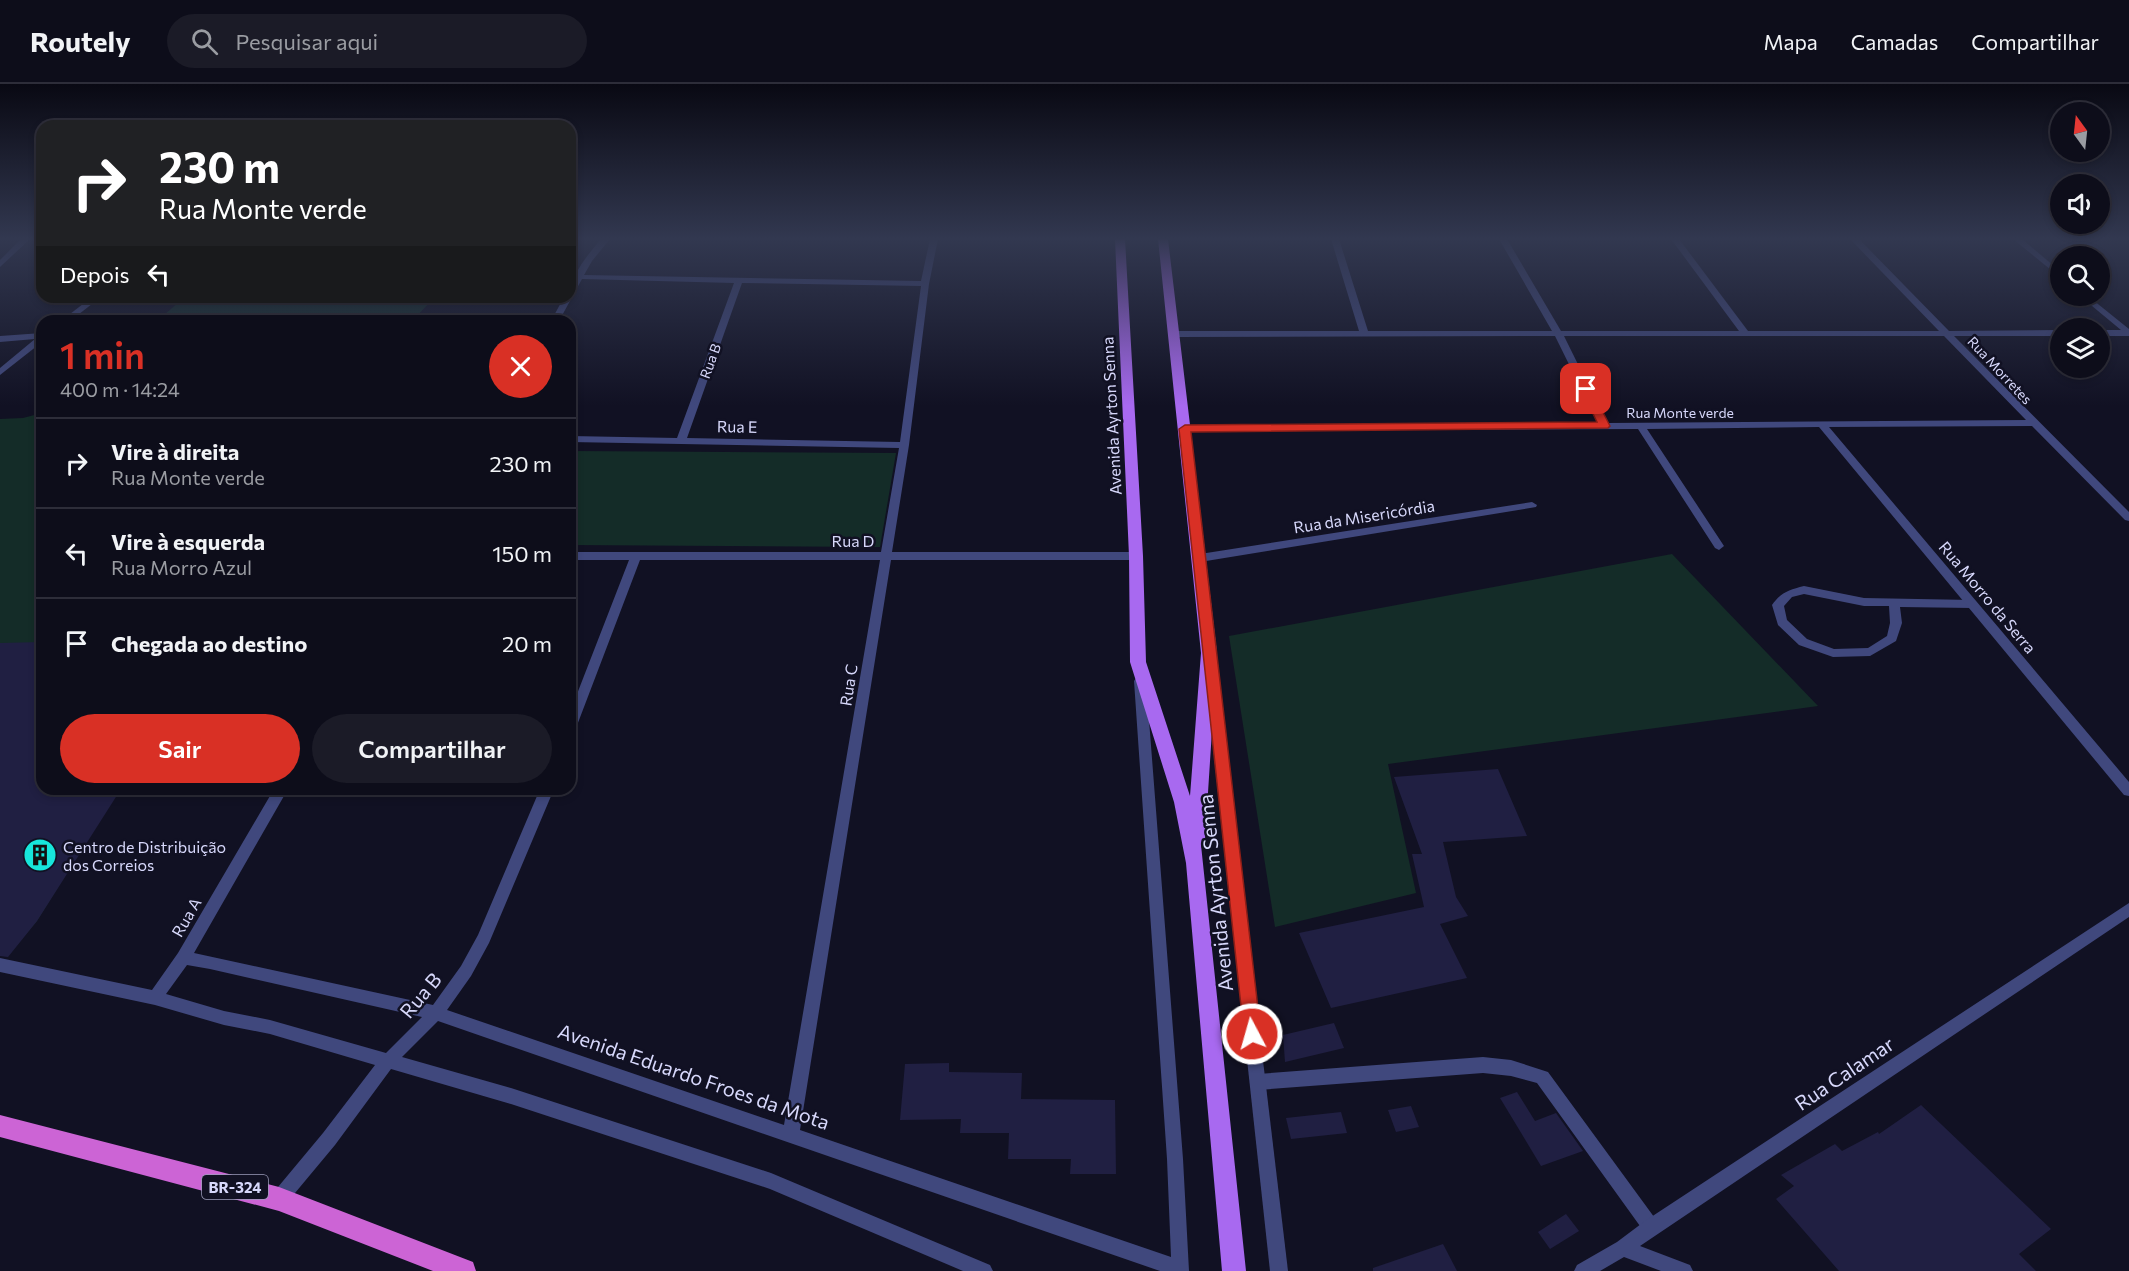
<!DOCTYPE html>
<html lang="pt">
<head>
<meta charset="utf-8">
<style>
	body { margin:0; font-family:Commissioner,sans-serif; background:#1b1b27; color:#f1f3f6; height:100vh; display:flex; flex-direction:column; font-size:22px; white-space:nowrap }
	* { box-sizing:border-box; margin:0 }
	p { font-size:20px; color:#9a9ca2 }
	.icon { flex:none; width:33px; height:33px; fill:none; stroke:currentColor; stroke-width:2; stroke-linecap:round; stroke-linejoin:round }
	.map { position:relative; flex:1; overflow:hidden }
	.sheet { position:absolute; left:36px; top:231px; width:540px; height:480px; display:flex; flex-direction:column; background:#0d0d1a; border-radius:18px; box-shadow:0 3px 9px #0003,0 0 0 2px #2d2d39 }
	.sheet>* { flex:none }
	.top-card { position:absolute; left:36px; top:36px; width:540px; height:183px; border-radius:18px; box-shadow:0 3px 9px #0003,0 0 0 2px #2d2d39; background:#202124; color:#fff; overflow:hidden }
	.needle { width:39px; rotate:345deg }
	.buttons { position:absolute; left:2050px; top:18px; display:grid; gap:12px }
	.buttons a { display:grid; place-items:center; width:60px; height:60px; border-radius:50%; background:#0d0d1a; box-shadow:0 3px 9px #0003,0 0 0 2px #2d2d39; font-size:30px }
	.pin { position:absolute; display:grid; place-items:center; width:51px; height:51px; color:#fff; margin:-26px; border-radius:12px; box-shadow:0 3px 9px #0006 }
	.me { position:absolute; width:66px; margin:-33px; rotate:354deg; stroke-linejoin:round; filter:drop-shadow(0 0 4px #0008) }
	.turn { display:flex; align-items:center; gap:21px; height:126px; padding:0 24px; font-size:27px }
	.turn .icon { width:78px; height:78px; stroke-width:2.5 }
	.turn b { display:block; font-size:42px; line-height:51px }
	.then { display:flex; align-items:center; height:57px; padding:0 24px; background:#0003; gap:12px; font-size:22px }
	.round { display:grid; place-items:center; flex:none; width:63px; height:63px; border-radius:32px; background:#1b1b27 }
	.head { display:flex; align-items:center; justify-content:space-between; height:102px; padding:0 24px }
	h1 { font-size:36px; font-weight:600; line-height:45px; color:#d93025 }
	.cta { display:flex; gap:12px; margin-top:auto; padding:12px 24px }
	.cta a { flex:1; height:69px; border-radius:36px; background:#d93025; color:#fff; font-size:24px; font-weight:600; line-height:69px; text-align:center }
	.cta a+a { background:#1b1b27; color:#f1f3f6 }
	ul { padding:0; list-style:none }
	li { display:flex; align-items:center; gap:18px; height:90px; padding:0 24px; border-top:2px solid #2d2d39 }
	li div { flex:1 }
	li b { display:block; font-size:22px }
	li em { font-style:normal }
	header { display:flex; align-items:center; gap:36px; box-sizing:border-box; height:84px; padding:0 30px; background:#0d0d1a; border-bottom:2px solid #2d2d39 }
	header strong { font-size:28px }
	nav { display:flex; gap:33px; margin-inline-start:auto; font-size:21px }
	.search { width:420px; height:54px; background:#1b1b27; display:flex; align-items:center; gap:15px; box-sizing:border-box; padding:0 21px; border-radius:33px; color:#9a9ca2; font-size:22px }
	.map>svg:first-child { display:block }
	.green { fill:#142c28 }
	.building { fill:#201f42 }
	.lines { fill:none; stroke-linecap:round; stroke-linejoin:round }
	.service { fill:#40487d; fill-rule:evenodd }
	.minor { fill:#40487d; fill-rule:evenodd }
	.primary { fill:#a869f0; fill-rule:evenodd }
	.trunk { fill:#cc64d5; fill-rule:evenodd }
	.route { fill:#d93025; stroke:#8d1f18; stroke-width:1.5 }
	.labels { text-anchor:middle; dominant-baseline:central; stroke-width:5; stroke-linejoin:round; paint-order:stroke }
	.far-street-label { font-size:14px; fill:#d7d8fb; stroke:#111123 }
	.shield { fill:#111123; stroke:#9c9cba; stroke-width:1.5 }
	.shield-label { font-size:15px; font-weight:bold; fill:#d7d8fb }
	.street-label { font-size:16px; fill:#d7d8fb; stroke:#111123 }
	.poi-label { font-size:16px; fill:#d7d8fb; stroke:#111123; text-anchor:start }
	.near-street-label { font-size:20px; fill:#d7d8fb; stroke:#111123 }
</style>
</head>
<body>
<header>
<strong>Routely</strong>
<div class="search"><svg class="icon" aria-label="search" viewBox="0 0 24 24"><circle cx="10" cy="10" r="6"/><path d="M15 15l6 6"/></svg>Pesquisar aqui</div>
<nav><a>Mapa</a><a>Camadas</a><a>Compartilhar</a></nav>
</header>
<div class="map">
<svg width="2129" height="1187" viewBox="0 0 2129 1187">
	<rect width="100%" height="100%" fill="#111123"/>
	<!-- green -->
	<g class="green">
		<path d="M185,213H435L412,237L158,236Z"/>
		<path d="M42,329V705H119L37,837L10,869L0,868V335L23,334Z"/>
		<path d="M570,367L896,369L880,463L570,461Z"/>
		<path d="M1672,470L1818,622L1388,680L1416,809L1275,843L1229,552Z"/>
	</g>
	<!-- building -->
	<g class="building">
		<path d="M42,558V705H121L37,837L8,873L0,872V559Z"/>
		<path d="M1498,685L1527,752L1443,758L1456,813L1468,832L1440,840L1467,894L1331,924L1299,849L1424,823L1412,770H1422L1394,693Z"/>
		<path d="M1334,939L1344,964L1285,978L1283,951Z"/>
		<path d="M949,979V988L1022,989L1021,1015L1115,1016L1116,1090H1070L1071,1075H1008L1009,1049H960L961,1035L900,1036L905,980Z"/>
		<path d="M1517,1008L1535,1037L1556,1029L1583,1067L1541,1082L1500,1014Z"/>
		<path d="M1921,1021L2051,1145L2019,1170L2036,1187H1839L1776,1115L1794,1102L1781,1091L1835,1060L1842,1067L1878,1048L1879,1050Z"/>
		<path d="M1411,1022L1419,1043L1396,1048L1388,1026Z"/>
		<path d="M1341,1028L1347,1049L1291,1055L1286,1034Z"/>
		<path d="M1566,1130L1579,1147L1550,1165L1538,1148Z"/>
		<path d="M1443,1160L1457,1187H1373V1184Z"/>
	</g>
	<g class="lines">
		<!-- service -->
		<g class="service">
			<path d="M1804,502L1864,514L1972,516L1978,520L1972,524L1900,523L1902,539L1896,557L1870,572L1833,573L1799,561L1778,541L1772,521C1781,508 1789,506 1804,502ZM1804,510L1864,522H1889L1890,539L1887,552L1868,564L1834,565L1807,555L1787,536L1784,522L1792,513Z"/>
			<path d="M1483,973L1511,976L1548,988L1657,1137L1660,1143L1657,1149L1651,1152L1645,1149L1537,999L1511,992L1483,989L1258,1006L1252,1003L1250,998L1252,993L1258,990Z"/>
		</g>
		<!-- minor -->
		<g class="minor">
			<path d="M21,155H30L0,183V176Z"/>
			<path d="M601,155H610L592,177L584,191L921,197L930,155H938L929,200L909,361L892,468H1136L1141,472L1136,476H891L800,1046L1171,1173L1167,1075L1134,597L1136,594H1144L1146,597L1183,1075L1189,1187H1160L438,937L402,973L511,1004L771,1089L990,1181L993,1187H963L770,1105L511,1020L391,985L335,1061L285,1121L279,1124L273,1121L270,1115L273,1109L323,1049L375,981L270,950L224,941L155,921L0,888V874L152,906L178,869L274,705H288L194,869L433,921L461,882L478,851L540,705H554L489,859L471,892L447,926L784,1041L880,476H640L576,644L574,647L570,649V628L629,476H570V468H881L899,364L570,358V352L677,354L734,199L582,195L559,237H551L564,213H570C570,191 587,172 601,155ZM742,199L921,202L900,358L687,354ZM187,881L210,885L422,933L386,969L270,936L224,927L166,910Z"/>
			<path d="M1331,155H1339L1368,247H1552L1499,155H1507L1561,247H1739L1671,155H1679L1748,247H1939L1850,155H1859L1949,247L2061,246V252H1954L2129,428V437L2125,436L2032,342L1829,343L2129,698V712L2124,711L1819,343L1647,345L1724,462L1719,466L1715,464L1638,345L1182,347V343L1185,342L1598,339L1555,252L1175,253L1171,250L1175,247H1359ZM1564,252H1944L2026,336L1607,339Z"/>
			<path d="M2013,155H2022L2061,188V194Z"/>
			<path d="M2080,212H2088L2129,245V252H2100V246H2121Z"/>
			<path d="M92,213H101L70,237H61Z"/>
			<path d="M42,249V258L0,291V284L35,255L0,258V252Z"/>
			<path d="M1532,418L1537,421L1536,423L1200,478L1195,474L1200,470Z"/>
			<path d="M1212,594L1218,598L1288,1187H1270L1206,598Z"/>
			<path d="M2129,819V833L1640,1162L1690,1181L1693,1187H1661L1624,1173L1600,1187H1574L1577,1181L1617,1158L1645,1137Z"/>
		</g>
		<!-- primary -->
		<path class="primary" d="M1115,155H1125L1143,472L1146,578L1190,712L1201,569L1158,155H1168L1217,569L1205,755L1201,761L1246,1187H1222L1186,779L1174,718L1130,578L1129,472Z"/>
		<!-- trunk -->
		<path class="trunk" d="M0,1031L279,1103L473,1178L476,1187H433L279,1127L0,1053Z"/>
	</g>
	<!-- sky -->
	<linearGradient id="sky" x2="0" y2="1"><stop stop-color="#090913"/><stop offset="0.48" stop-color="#323850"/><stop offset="1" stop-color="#323850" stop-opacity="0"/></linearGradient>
	<rect width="2129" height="322" fill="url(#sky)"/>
	<!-- route -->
	<path class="route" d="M1586,302L1591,305L1610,342L1608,344L1191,348L1261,950L1259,956L1252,958L1246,956L1244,950L1179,345L1185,341L1597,338L1581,305Z"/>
	<!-- icons -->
	<defs>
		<symbol id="building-disc" viewBox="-11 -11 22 22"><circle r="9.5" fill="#17e6db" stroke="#111123"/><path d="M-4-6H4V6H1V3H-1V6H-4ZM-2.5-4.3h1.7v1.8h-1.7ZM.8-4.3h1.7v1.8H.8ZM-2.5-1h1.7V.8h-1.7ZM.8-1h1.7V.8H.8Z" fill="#111"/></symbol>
	</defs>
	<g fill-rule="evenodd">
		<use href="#building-disc" x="21" y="752" width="38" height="38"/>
	</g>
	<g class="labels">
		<!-- far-street labels -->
		<g class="far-street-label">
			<text transform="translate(710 277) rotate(-70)">Rua B</text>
			<text transform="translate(2000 286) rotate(47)">Rua Morretes</text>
			<text x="1680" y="328">Rua Monte verde</text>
		</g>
		<!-- shield labels -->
		<rect class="shield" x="202" y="1091" width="66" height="24" rx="4.5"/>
		<g class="shield-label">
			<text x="235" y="1103">BR-324</text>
		</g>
		<!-- street labels -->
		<g class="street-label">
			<text transform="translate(1111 332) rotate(-93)">Avenida Ayrton Senna</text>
			<text transform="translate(737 342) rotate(1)">Rua E</text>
			<text transform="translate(1364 432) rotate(-9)">Rua da Misericórdia</text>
			<text x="853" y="456">Rua D</text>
			<text transform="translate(1988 513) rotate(50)">Rua Morro da Serra</text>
			<text transform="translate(848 601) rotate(-81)">Rua C</text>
			<text transform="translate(186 833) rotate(-60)">Rua A</text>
		</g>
		<!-- poi labels -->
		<g class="poi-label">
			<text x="63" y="762">Centro de Distribuição<tspan x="63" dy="18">dos Correios</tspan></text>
		</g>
		<!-- near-street labels -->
		<g class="near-street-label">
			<text transform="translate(1215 809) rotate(-96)">Avenida Ayrton Senna</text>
			<text transform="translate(420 911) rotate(-50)">Rua B</text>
			<text transform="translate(1844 989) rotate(-34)">Rua Calamar</text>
			<text transform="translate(694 992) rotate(19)">Avenida Eduardo Froes da Mota</text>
		</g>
	</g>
</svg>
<div class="buttons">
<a><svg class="needle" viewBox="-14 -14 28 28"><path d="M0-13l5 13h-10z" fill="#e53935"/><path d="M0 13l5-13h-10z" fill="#9a9ca2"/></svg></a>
<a><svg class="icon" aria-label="sound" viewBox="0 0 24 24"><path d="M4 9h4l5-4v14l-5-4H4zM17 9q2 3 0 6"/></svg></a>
<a><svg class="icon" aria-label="search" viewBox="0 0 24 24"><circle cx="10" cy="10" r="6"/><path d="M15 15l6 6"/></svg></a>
<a><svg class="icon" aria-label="layers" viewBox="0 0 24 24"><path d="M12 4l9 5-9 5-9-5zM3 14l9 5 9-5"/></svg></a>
</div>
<div class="pin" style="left:1586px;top:305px;background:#d93025"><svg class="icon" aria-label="arrive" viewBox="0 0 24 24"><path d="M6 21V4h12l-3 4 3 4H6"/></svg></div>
<svg class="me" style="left:1252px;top:950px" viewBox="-20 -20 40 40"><circle r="17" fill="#d93025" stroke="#fff" stroke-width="3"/><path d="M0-11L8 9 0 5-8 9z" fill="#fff"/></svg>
<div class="top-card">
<div class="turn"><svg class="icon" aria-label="right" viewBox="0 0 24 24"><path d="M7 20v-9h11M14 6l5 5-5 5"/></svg><div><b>230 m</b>Rua Monte verde</div></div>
<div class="then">Depois<svg class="icon" aria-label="left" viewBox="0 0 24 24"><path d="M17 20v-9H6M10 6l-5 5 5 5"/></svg></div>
</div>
<section class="sheet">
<div class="head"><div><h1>1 min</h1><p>400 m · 14:24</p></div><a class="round" style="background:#d93025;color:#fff"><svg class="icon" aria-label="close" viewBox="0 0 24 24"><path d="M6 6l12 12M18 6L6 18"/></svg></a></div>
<ul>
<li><svg class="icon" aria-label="right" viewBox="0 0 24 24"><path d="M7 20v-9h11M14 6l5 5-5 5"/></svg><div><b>Vire à direita</b><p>Rua Monte verde</p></div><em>230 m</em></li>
<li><svg class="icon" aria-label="left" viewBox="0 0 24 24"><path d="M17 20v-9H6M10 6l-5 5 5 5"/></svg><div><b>Vire à esquerda</b><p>Rua Morro Azul</p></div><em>150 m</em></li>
<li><svg class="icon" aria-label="arrive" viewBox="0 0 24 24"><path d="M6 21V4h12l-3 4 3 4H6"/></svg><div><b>Chegada ao destino</b></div><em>20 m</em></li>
</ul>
<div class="cta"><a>Sair</a><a>Compartilhar</a></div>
</section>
</div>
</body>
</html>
